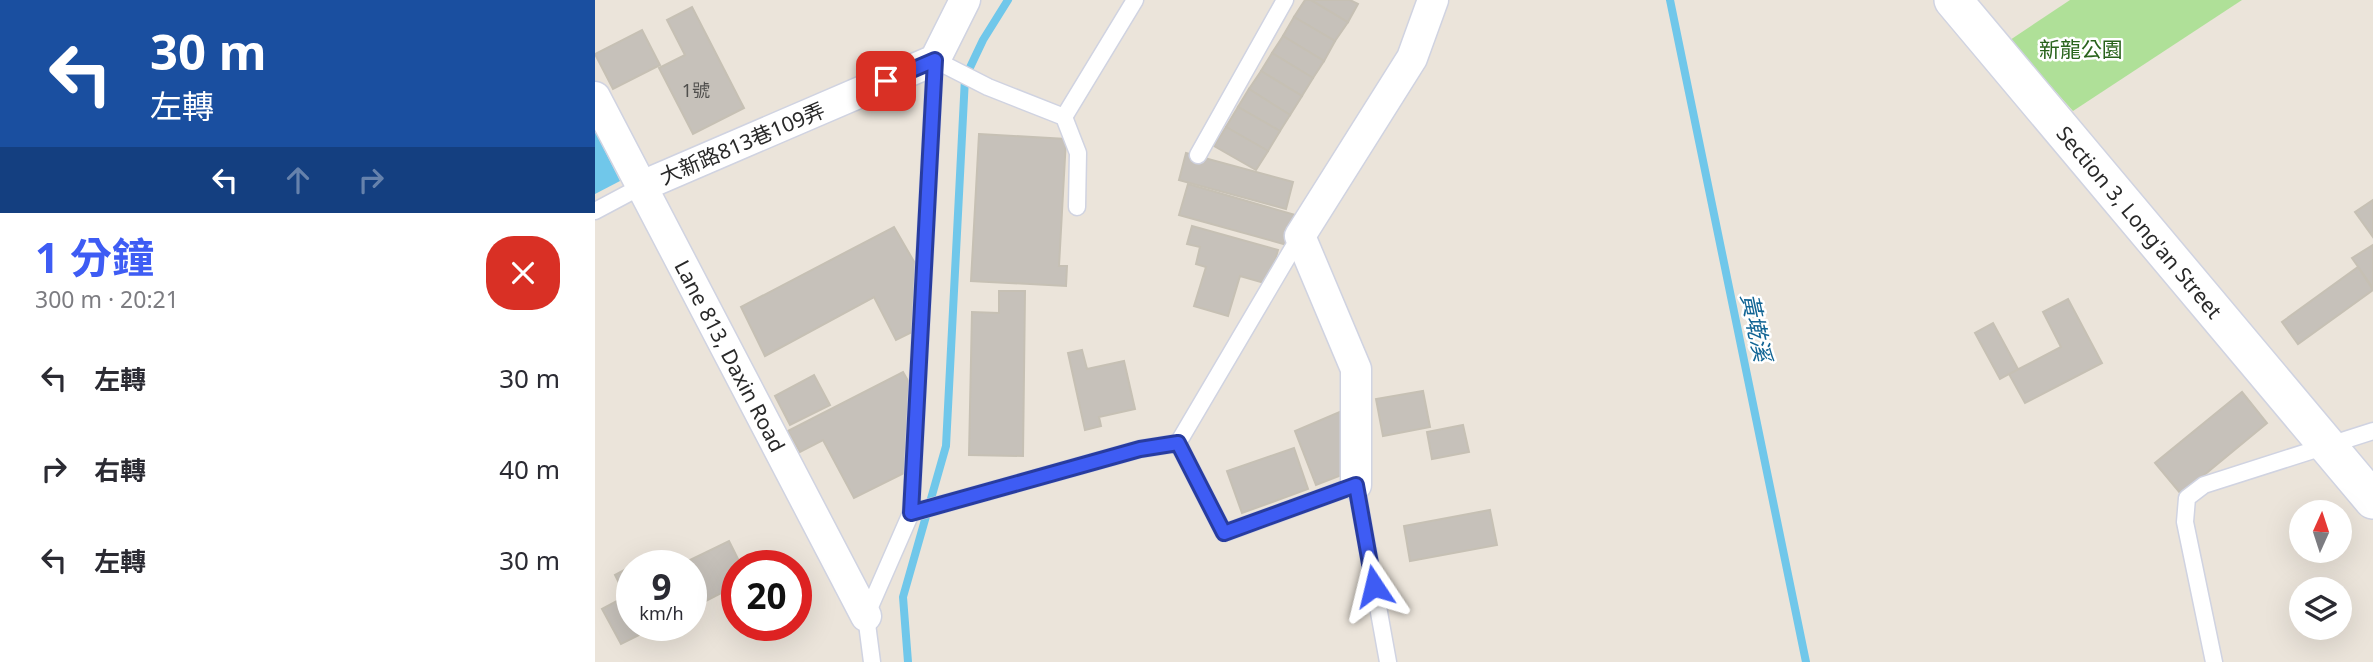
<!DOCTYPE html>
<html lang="zh-TW">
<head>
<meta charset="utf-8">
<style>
	body { margin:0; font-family:"Noto Sans","Noto Sans TC",sans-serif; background:#f7f7f7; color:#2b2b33; height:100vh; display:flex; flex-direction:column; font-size:26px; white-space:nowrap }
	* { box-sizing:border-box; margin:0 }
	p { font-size:23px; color:#7c7c81 }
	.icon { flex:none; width:38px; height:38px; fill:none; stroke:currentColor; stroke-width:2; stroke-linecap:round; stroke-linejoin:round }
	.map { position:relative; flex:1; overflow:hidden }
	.sheet { display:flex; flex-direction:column; background:#fff; width:595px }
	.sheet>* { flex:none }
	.guide { background:#1a4fa0; color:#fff; overflow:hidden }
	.needle { width:46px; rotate:3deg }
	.buttons { position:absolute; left:1694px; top:500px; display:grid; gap:14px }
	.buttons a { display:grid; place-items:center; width:63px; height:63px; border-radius:50%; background:#fff; box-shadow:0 7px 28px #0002; font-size:35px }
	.speed { position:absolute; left:21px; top:550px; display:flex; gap:14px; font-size:35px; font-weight:700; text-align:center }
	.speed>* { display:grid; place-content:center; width:91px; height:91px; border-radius:50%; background:#fff; box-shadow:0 7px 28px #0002; line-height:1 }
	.speed small { font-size:18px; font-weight:400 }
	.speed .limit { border:10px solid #d22; background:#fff; color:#111 }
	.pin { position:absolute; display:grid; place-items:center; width:60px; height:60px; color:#fff; margin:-30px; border-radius:14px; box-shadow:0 4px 10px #0006 }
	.me { position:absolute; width:77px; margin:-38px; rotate:350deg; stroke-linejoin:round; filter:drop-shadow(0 0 5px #0008) }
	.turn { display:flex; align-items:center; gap:24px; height:147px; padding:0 35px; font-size:32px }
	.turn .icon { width:91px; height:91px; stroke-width:2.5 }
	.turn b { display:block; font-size:49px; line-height:60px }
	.lanes { display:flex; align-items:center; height:66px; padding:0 35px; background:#0003; justify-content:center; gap:35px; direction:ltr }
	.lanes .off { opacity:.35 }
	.round { display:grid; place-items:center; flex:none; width:74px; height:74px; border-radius:28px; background:#f7f7f7 }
	.head { display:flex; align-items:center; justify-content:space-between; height:119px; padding:0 35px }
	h1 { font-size:42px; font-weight:700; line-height:52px; color:#3e5cf4 }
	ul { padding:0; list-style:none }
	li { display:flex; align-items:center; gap:21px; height:91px; padding:0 35px }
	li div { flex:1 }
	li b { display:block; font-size:26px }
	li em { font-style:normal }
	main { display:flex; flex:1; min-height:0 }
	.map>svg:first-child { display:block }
	.green { fill:#afe098 }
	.water { fill:#70c7ea }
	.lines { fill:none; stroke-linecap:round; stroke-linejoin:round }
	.stream { stroke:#70c7ea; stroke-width:8 }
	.building { fill:#c6c1ba; stroke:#c6c0b4; stroke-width:2 }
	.service-casing { stroke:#d0d3e1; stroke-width:19 }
	.minor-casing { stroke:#d0d3e1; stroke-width:33 }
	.tertiary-casing { stroke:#d0d3e1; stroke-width:40 }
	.service { stroke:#fff; stroke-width:16 }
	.minor { stroke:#fff; stroke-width:30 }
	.tertiary { stroke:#fff; stroke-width:37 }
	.route-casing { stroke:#283c9f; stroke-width:18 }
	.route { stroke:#3e5cf4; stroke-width:12 }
	.labels { text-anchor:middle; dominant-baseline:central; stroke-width:5; stroke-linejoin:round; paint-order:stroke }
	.number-label { font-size:18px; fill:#504f4d }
	.park-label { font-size:21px; fill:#29631c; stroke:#fff }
	.street-label { font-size:21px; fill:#292929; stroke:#fff }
	.water-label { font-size:23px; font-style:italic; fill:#116494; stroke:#fff }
</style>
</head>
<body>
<main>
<section class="sheet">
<div class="guide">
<div class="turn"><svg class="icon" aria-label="left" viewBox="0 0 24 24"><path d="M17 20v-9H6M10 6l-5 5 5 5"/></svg><div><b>30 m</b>左轉</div></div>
<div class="lanes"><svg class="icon" aria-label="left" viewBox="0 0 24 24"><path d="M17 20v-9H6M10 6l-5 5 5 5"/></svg><svg class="icon off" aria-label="ahead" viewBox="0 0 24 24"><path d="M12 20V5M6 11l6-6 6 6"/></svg><svg class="icon off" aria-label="right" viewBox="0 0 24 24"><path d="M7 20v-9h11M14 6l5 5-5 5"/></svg></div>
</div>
<div class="head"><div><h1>1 分鐘</h1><p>300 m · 20:21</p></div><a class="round" style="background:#d93025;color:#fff"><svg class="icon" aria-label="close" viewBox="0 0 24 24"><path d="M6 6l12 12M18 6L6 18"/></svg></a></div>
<ul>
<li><svg class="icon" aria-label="left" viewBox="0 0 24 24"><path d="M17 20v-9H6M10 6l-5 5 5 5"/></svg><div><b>左轉</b></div><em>30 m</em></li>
<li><svg class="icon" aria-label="right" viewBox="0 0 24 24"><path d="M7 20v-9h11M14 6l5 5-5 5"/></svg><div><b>右轉</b></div><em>40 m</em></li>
<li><svg class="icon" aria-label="left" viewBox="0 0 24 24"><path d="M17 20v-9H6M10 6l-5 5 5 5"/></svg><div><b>左轉</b></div><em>30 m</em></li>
</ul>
</section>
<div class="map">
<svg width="1778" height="662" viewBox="0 0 1778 662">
	<rect width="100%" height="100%" fill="#ebe4da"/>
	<!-- green -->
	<path class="green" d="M1475,0H1647L1478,111L1415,40Z"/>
	<!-- water -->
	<path class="water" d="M0,131L25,181L0,194Z"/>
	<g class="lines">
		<!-- stream -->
		<g class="stream">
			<path d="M1075,0L1211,662"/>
			<path d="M313,662L308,597L351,446L370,78L388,40L413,0"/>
		</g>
	</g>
	<!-- building -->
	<g class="building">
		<path d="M710,0H716L753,22L740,41L699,17Z"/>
		<path d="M716,0H755L763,4L753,22Z"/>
		<path d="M97,7L149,108L98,134L64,68L90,55L72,20Z"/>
		<path d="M699,17L740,41L729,61L688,36Z"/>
		<path d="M47,30L65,65L18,89L0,54Z"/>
		<path d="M688,36L729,61L718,78L677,53Z"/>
		<path d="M677,53L718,78L707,96L666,71Z"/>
		<path d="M666,71L707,96L695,115L654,89Z"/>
		<path d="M654,89L695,115L685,131L643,107Z"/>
		<path d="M643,107L685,131L673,151L631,127Z"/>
		<path d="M631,127L673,151L661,170L619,146Z"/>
		<path d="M384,134L471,139L464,266H472L471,286L376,281Z"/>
		<path d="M591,153L698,182L691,209L584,180Z"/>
		<path d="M593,184L700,215L692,245L584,215Z"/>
		<path d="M1778,200V237L1760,212Z"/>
		<path d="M597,226L683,250L673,284L645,276L633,316L599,306L611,267L601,264L605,247L592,244Z"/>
		<path d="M299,227L325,272L323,329L301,340L279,297L170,356L146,307Z"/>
		<path d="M1778,245V288L1757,258Z"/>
		<path d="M1763,267L1778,290L1703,344L1687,322Z"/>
		<path d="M404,291H430L428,456L374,455L377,312L404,313Z"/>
		<path d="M1473,299L1507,363L1430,403L1414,374L1466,347L1448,312Z"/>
		<path d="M1398,323L1423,369L1405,379L1380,333Z"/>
		<path d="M487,350L492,369L529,361L540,409L504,417L506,426L490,430L473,353Z"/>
		<path d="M308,372L321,395L317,469L259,498L228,440L205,452L193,431Z"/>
		<path d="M219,375L235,405L195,425L180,396Z"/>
		<path d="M828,391L835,427L788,436L781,399Z"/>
		<path d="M1647,392L1672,423L1586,494L1560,463Z"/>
		<path d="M747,411L749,474L721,485L700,431Z"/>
		<path d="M868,425L874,452L837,459L832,432Z"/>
		<path d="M699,448L713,489L647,513L632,471Z"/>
		<path d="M895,510L902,545L815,561L809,526Z"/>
		<path d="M134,541L146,565H142V585L111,601L96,573V565H93L91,562Z"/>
		<path d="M37,566V598L31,587L27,589L20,575Z"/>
		<path d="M33,595L37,602V625H49L52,631L26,644L7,609Z"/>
	</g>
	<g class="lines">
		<defs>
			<g id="service">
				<path d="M469,117L540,0"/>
				<path d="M603,155L690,0"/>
				<path d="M0,211L47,186"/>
				<path d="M583,443L705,236"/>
				<path d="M316,513L545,449L583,443L629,533L761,485L793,662"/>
				<path d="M277,662L271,616L316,513L340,60L393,87L469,117L483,153L482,207"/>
				<path d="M1619,662L1590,522L1592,498L1609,485L1778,431"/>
			</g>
			<g id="minor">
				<path id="s1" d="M0,97L271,616"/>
				<path d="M47,186L340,60L370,0"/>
				<path d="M761,485V369L705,236L817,58L838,0"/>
			</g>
			<g id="tertiary">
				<path id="s2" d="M1358,0L1778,500"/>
			</g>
		</defs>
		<!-- service casing -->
		<use href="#service" class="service-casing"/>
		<!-- minor casing -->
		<use href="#minor" class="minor-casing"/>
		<!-- tertiary casing -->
		<use href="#tertiary" class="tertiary-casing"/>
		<!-- service -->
		<use href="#service" class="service"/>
		<!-- minor -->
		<use href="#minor" class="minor"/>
		<!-- tertiary -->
		<use href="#tertiary" class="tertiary"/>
	</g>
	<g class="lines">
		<defs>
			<path id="route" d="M291,81L340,60L316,513L545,449L583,443L629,533L761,485L779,586"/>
		</defs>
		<!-- route casing -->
		<use href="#route" class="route-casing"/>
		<!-- route -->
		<use href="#route" class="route"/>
	</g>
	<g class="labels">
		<!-- number labels -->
		<g class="number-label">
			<text x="101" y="90">1號</text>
		</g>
		<!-- park labels -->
		<g class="park-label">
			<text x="1486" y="49">新龍公園</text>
		</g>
		<!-- street labels -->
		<g class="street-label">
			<text transform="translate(147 143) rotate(-23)">大新路813巷109弄</text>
			<text stroke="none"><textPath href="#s2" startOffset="290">Section 3, Long'an Street</textPath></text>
			<text stroke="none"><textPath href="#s1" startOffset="292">Lane 813, Daxin Road</textPath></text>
		</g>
		<!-- water labels -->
		<g class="water-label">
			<text transform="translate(1162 327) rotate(78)">黃墘溪</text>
		</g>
	</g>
</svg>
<div class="buttons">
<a><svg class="needle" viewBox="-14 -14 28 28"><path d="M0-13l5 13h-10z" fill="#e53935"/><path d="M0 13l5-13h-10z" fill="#7c7c81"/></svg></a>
<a><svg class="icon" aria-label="layers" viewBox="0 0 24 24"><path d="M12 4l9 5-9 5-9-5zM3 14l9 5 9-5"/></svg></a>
</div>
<div class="speed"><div>9<small>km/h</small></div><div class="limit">20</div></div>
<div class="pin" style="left:291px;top:81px;background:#d93025"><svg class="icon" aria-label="arrive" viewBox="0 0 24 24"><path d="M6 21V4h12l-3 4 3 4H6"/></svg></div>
<svg class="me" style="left:779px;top:586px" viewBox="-20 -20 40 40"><path d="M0-17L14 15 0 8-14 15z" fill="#3e5cf4" stroke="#fff" stroke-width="4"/></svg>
</div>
</main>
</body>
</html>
